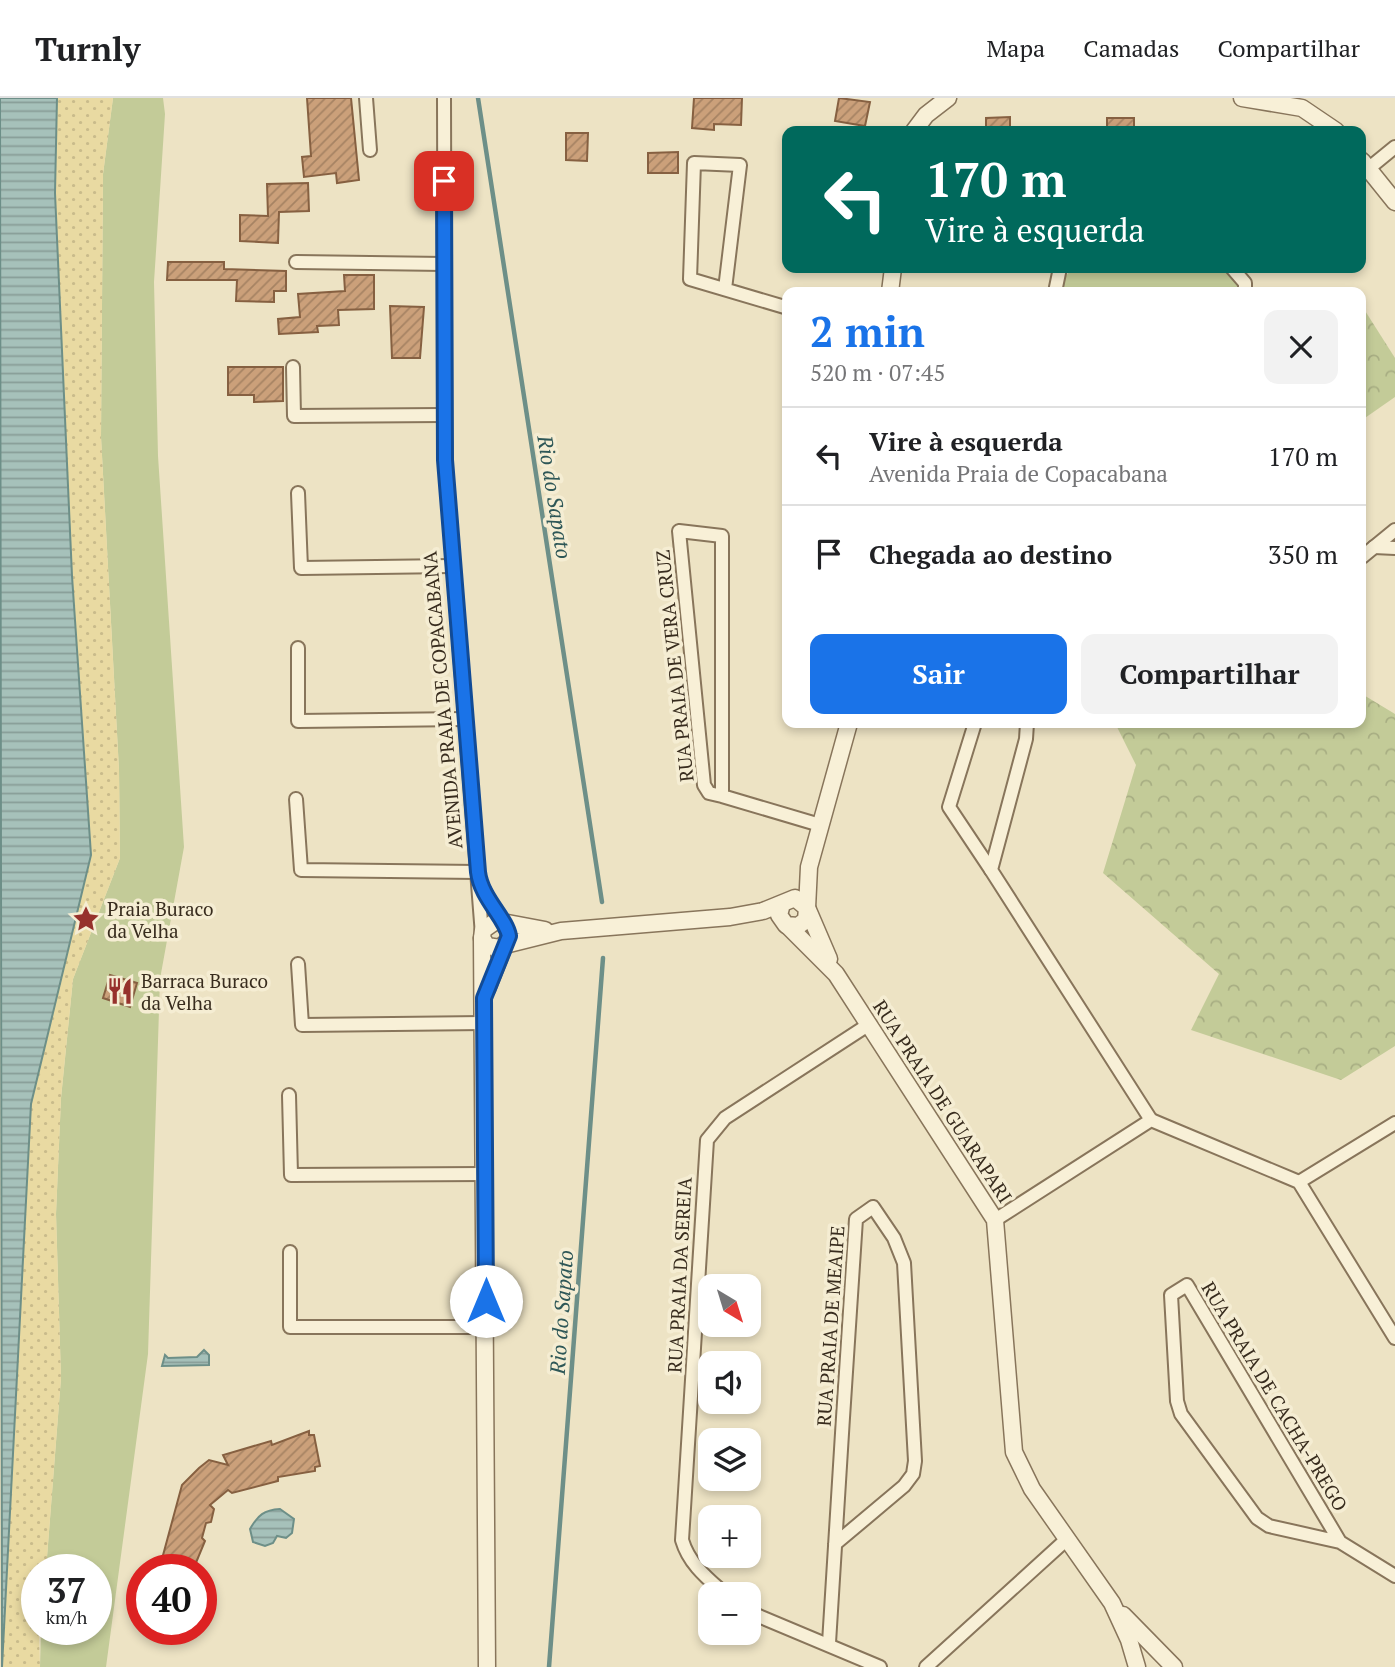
<!DOCTYPE html>
<html lang="pt">
<head>
<meta charset="utf-8">
<style>
	body { margin:0; font-family:"PT Serif",serif; background:#f2f2f2; color:#202124; height:100vh; display:flex; flex-direction:column; font-size:26px; white-space:nowrap }
	* { box-sizing:border-box; margin:0 }
	p { font-size:23px; color:#757577 }
	.icon { flex:none; width:38px; height:38px; fill:none; stroke:currentColor; stroke-width:2; stroke-linecap:round; stroke-linejoin:round }
	.map { position:relative; flex:1; overflow:hidden }
	.side { position:absolute; left:782px; top:189px; width:584px; height:441px; display:flex; flex-direction:column; background:#fff; border-radius:14px; box-shadow:0 4px 10px #0003 }
	.side>* { flex:none }
	.banner { position:absolute; left:782px; top:28px; width:584px; height:147px; border-radius:14px; box-shadow:0 4px 10px #0003; background:#00695c; color:#fff; overflow:hidden }
	.needle { width:46px; rotate:142deg }
	.fabs { position:absolute; left:698px; top:1176px; display:grid; gap:14px }
	.fabs a { display:grid; place-items:center; width:63px; height:63px; border-radius:14px; background:#fff; box-shadow:0 4px 10px #0003; font-size:35px }
	.speed { position:absolute; left:21px; top:1456px; display:flex; gap:14px; font-size:35px; font-weight:700; text-align:center }
	.speed>* { display:grid; place-content:center; width:91px; height:91px; border-radius:50%; background:#fff; box-shadow:0 4px 10px #0003; line-height:1 }
	.speed small { font-size:18px; font-weight:400 }
	.speed .limit { border:10px solid #d22; background:#fff; color:#111 }
	.pin { position:absolute; display:grid; place-items:center; width:60px; height:60px; color:#fff; margin:-30px; border-radius:14px; box-shadow:0 4px 10px #0006 }
	.me { position:absolute; width:77px; margin:-38px; rotate:0deg; stroke-linejoin:round; filter:drop-shadow(0 0 5px #0008) }
	.turn { display:flex; align-items:center; gap:24px; height:147px; padding:0 28px; font-size:32px }
	.turn .icon { width:91px; height:91px; stroke-width:2.5 }
	.turn b { display:block; font-size:49px; line-height:60px }
	.round { display:grid; place-items:center; flex:none; width:74px; height:74px; border-radius:14px; background:#f2f2f2 }
	.summary { display:flex; align-items:center; justify-content:space-between; height:119px; padding:0 28px }
	h1 { font-size:42px; font-weight:700; line-height:52px; color:#1a73e8 }
	.button { display:flex; gap:14px; margin-top:auto; padding:14px 28px }
	.button a { flex:1; height:80px; border-radius:14px; background:#1a73e8; color:#fff; font-size:28px; font-weight:700; line-height:80px; text-align:center }
	.button a+a { background:#f2f2f2; color:#202124 }
	ul { padding:0; list-style:none }
	li { display:flex; align-items:center; gap:21px; height:98px; padding:0 28px; border-top:2px solid #e0e0e0 }
	li div { flex:1 }
	li b { display:block; font-size:26px }
	li em { font-style:normal }
	header { display:flex; align-items:center; gap:42px; box-sizing:border-box; height:98px; padding:0 35px; background:#fff; border-bottom:2px solid #e0e0e0 }
	header strong { font-size:33px }
	nav { display:flex; gap:38px; margin-inline-start:auto; font-size:24px }
	.map>svg:first-child { display:block }
	.green { fill:#c3cb98 }
	.forest { fill:url(#forest-crowns) }
	.sand { fill:url(#sand-dots) }
	.water { fill:url(#water-rules); stroke:#6d8f88; stroke-width:2 }
	.lines { fill:none; stroke-linecap:round; stroke-linejoin:round }
	.stream { stroke:#6d8f88; stroke-width:4.5 }
	.building { fill:url(#building-hatch); stroke:#866041; stroke-width:2 }
	.minor-casing { stroke:#88755b; stroke-width:16 }
	.tertiary-casing { stroke:#88755b; stroke-width:19 }
	.minor { stroke:#f8f0d7; stroke-width:12 }
	.tertiary { stroke:#f8f0d7; stroke-width:16 }
	.route-casing { stroke:#114b97; stroke-width:18 }
	.route { stroke:#1a73e8; stroke-width:12 }
	.labels { text-anchor:middle; dominant-baseline:central; stroke-width:7; stroke-linejoin:round; paint-order:stroke }
	.street-label { font-size:19px; fill:#382c1e; stroke:#f5edd3 }
	.poi-label { font-size:19px; fill:#382c1e; stroke:#f5edd3; text-anchor:start }
	.water-label { font-size:21px; font-style:italic; fill:#2e5757; stroke:#f5edd3 }
</style>
</head>
<body>
<header>
<strong>Turnly</strong>
<nav><a>Mapa</a><a>Camadas</a><a>Compartilhar</a></nav>
</header>
<div class="map">
<svg width="1395" height="1569" viewBox="0 0 1395 1569">
	<defs>
		<pattern id="forest-crowns" width="20" height="18" patternUnits="userSpaceOnUse" patternTransform="scale(1.75)"><rect width="20" height="18" fill="#c3cb98"/><path d="M2 6a3 3 0 1 1 6 0M12 15a3 3 0 1 1 6 0" fill="none" stroke="#a8ae83"/></pattern>
		<pattern id="sand-dots" width="8" height="8" patternUnits="userSpaceOnUse" patternTransform="scale(1.75)"><rect width="8" height="8" fill="#e9daa2"/><path d="M2 2h.1M6 6h.1" fill="none" stroke="#c9bb8b" stroke-width="1.8" stroke-linecap="round"/></pattern>
		<pattern id="water-rules" width="6" height="5" patternUnits="userSpaceOnUse" patternTransform="scale(1.75)"><rect width="6" height="5" fill="#a6c1ba"/><path d="M0 2.5h6" fill="none" stroke="#889d97"/></pattern>
		<pattern id="building-hatch" width="6" height="6" patternUnits="userSpaceOnUse" patternTransform="scale(1.75)"><rect width="6" height="6" fill="#cba07a"/><path d="M-1 1l2-2M0 6l6-6M5 7l2-2" fill="none" stroke="#a68363"/></pattern>
	</defs>
	<rect width="100%" height="100%" fill="#ede3c4"/>
	<!-- green -->
	<g class="green">
		<path d="M113,0H163L165,16L154,184L158,358L184,749L160,881L148,1256L106,1569H40L41,1531H96V1472H46L61,1280L56,1116L61,1000L73,881L120,760L119,672L101,339L103,76Z"/>
		<path d="M1073,170L1224,172L1239,189L1238,194H1063L1064,180Z"/>
	</g>
	<!-- forest -->
	<g class="forest">
		<path d="M1362,208L1395,260V299L1362,322Z"/>
		<path d="M1362,596L1395,616V948L1341,982L1191,932L1219,876L1103,775L1136,667L1115,625H1362Z"/>
	</g>
	<!-- sand -->
	<path class="sand" d="M57,0H113L103,76L101,339L119,672L120,760L73,881L61,1000L56,1116L61,1280L46,1472H37L40,1569H2L31,1006L91,757L72,478L55,95Z"/>
	<!-- water -->
	<g class="water">
		<path d="M0,0H57L55,95L72,478L91,757L31,1006L2,1569Z"/>
		<path d="M204,1252L209,1257V1267L162,1268L165,1257L168,1260L197,1259Z"/>
		<path d="M280,1411L294,1421L292,1435L286,1440L277,1438L273,1445L265,1448L253,1444L250,1431C258,1417 264,1412 280,1411Z"/>
	</g>
	<g class="lines">
		<!-- stream -->
		<g class="stream">
			<path d="M478,0L602,804"/>
			<path d="M549,1569L603,860"/>
		</g>
	</g>
	<!-- building -->
	<g class="building">
		<path d="M307,0H351L359,82L337,85L336,75L304,79L302,59L311,58Z"/>
		<path d="M694,0H742L741,27L714,26V32L692,30Z"/>
		<path d="M839,0L870,4L865,28L835,23Z"/>
		<path d="M1010,19V33H986V20Z"/>
		<rect x="1107" y="20" width="27" height="13"/>
		<path d="M566,35H588L587,63L566,62Z"/>
		<path d="M678,54V75H648V55Z"/>
		<path d="M308,85L309,113L279,114L278,145L240,143V117L268,118L267,86Z"/>
		<path d="M168,164H224V171L286,173V193H274V204L236,203L237,182H167Z"/>
		<path d="M344,177H374V211L338,212L339,227L317,228L318,234L279,236L278,221L300,219L298,196L345,193Z"/>
		<path d="M390,208L424,209L420,260H392Z"/>
		<path d="M228,269H283V303L254,304V297H228Z"/>
		<path d="M110,877L137,885L130,909L103,900Z"/>
		<path d="M309,1333V1337H314L320,1368L315,1369V1373L278,1379V1383L232,1395L228,1392L210,1407L214,1411L211,1424L206,1425L202,1440L205,1443L193,1472H159L182,1387L199,1370L209,1362L228,1367L223,1357L271,1343L272,1347Z"/>
	</g>
	<g class="lines">
		<defs>
			<g id="minor">
				<path d="M366,0L370,52"/>
				<path d="M444,0L445,362L482,837"/>
				<path d="M1368,71L1395,49"/>
				<path d="M296,164L444,166"/>
				<path d="M1232,170L1245,185V194"/>
				<path d="M725,191L740,67L694,65L690,181L788,210"/>
				<path d="M1055,194L1060,170"/>
				<path d="M293,269L294,318L443,317"/>
				<path d="M298,395L301,470L452,468"/>
				<path d="M1374,449L1395,450"/>
				<path d="M1362,459L1395,432"/>
				<path d="M298,550V623L465,621"/>
				<path d="M975,625L949,709L991,772"/>
				<path d="M1027,625L1026,641L991,772L1151,1022"/>
				<path d="M722,698L709,695L704,687L679,433L722,438V698L820,727"/>
				<path d="M296,701L301,772L478,774"/>
				<path d="M483,790L501,824"/>
				<path d="M298,866L302,927L484,925"/>
				<path d="M289,997L291,1077L485,1076"/>
				<path d="M1299,1084L1395,1025"/>
				<path d="M995,1122L1151,1022L1299,1084L1395,1240"/>
				<path d="M290,1154V1229H485"/>
				<path d="M1340,1444L1187,1187L1171,1197L1177,1303L1181,1316L1257,1420L1269,1428L1340,1444L1395,1478"/>
				<path d="M725,1496C707,1480 689,1466 682,1442L707,1042L725,1020L868,927"/>
				<path d="M749,1514L880,1569"/>
				<path d="M829,1545C837,1404 847,1262 856,1121L873,1109L894,1140L904,1165L915,1363L913,1376L904,1388L835,1446"/>
				<path d="M926,1569L1067,1441"/>
			</g>
			<g id="tertiary">
				<path d="M1242,0L1302,10L1336,33"/>
				<path d="M914,33L926,17L948,0"/>
				<path d="M1362,63L1395,104"/>
				<path d="M890,194L893,170"/>
				<path d="M807,810L809,769L849,625"/>
				<path d="M808,812L829,861"/>
				<path d="M503,825L509,833L508,843L500,850L487,848L482,840L483,832L496,823L545,832"/>
				<path d="M788,828L836,876L995,1122L1014,1354L1032,1391L1112,1505L1129,1542L1137,1569"/>
				<path d="M482,840L487,1569"/>
				<path d="M505,847L561,833L730,819L763,813L795,800L807,810L806,822L798,828L786,827L779,817L782,806"/>
				<path d="M487,891L504,848"/>
				<path d="M1123,1517L1174,1569"/>
			</g>
		</defs>
		<!-- minor casing -->
		<use href="#minor" class="minor-casing"/>
		<!-- tertiary casing -->
		<use href="#tertiary" class="tertiary-casing"/>
		<!-- minor -->
		<use href="#minor" class="minor"/>
		<!-- tertiary -->
		<use href="#tertiary" class="tertiary"/>
	</g>
	<g class="lines">
		<defs>
			<path id="route" d="M444,83L445,362L478,774C481,800 506,820 509,838L484,900L486,1203"/>
		</defs>
		<!-- route casing -->
		<use href="#route" class="route-casing"/>
		<!-- route -->
		<use href="#route" class="route"/>
	</g>
	<!-- icons -->
	<defs>
		<symbol id="sight-bare" viewBox="-9 -9 18 18"><path d="M0-6L1.8-2.2L6-1.7L2.9 1.2L3.7 5.4L0 3.3L-3.7 5.4L-2.9 1.2L-6-1.7L-1.8-2.2Z" fill="#96312c" stroke="#f5edd3" stroke-width="2.5" paint-order="stroke"/></symbol>
		<symbol id="restaurant-bare" viewBox="-9 -9 18 18"><path d="M-5-6h1v4h1v-4h1v4h1v-4h1v5L-1.5 .5V6h-2V.5L-5-1ZM5-6V6H3V1.5H1.5Q1.5-4 5-6Z" fill="#96312c" stroke="#f5edd3" stroke-width="2.5" paint-order="stroke"/></symbol>
	</defs>
	<g fill-rule="evenodd">
		<use href="#sight-bare" x="67" y="802" width="38" height="38"/>
		<use href="#restaurant-bare" x="101" y="874" width="38" height="38"/>
	</g>
	<g class="labels">
		<!-- street labels -->
		<g class="street-label">
			<text transform="translate(674 568) rotate(-96)">RUA PRAIA DE VERA CRUZ</text>
			<text transform="translate(442 602) rotate(-95)">AVENIDA PRAIA DE COPACABANA</text>
			<text transform="translate(943 1003) rotate(57)">RUA PRAIA DE GUARAPARI</text>
			<text transform="translate(679 1177) rotate(-87)">RUA PRAIA DA SEREIA</text>
			<text transform="translate(830 1228) rotate(-86)">RUA PRAIA DE MEAIPE</text>
			<text transform="translate(1275 1298) rotate(59)">RUA PRAIA DE CACHA-PREGO</text>
		</g>
		<!-- poi labels -->
		<g class="poi-label">
			<text x="107" y="810">Praia Buraco<tspan x="107" dy="22">da Velha</tspan></text>
			<text x="141" y="882">Barraca Buraco<tspan x="141" dy="22">da Velha</tspan></text>
		</g>
		<!-- water labels -->
		<g class="water-label">
			<text transform="translate(555 399) rotate(81)">Rio do Sapato</text>
			<text transform="translate(561 1214) rotate(-86)">Rio do Sapato</text>
		</g>
	</g>
</svg>
<div class="fabs">
<a><svg class="needle" viewBox="-14 -14 28 28"><path d="M0-13l5 13h-10z" fill="#e53935"/><path d="M0 13l5-13h-10z" fill="#757577"/></svg></a>
<a><svg class="icon" aria-label="sound" viewBox="0 0 24 24"><path d="M4 9h4l5-4v14l-5-4H4zM17 9q2 3 0 6"/></svg></a>
<a><svg class="icon" aria-label="layers" viewBox="0 0 24 24"><path d="M12 4l9 5-9 5-9-5zM3 14l9 5 9-5"/></svg></a>
<a>+</a>
<a>−</a>
</div>
<div class="speed"><div>37<small>km/h</small></div><div class="limit">40</div></div>
<div class="pin" style="left:444px;top:83px;background:#d93025"><svg class="icon" aria-label="arrive" viewBox="0 0 24 24"><path d="M6 21V4h12l-3 4 3 4H6"/></svg></div>
<svg class="me" style="left:486px;top:1203px" viewBox="-20 -20 40 40"><circle r="19" fill="#fff"/><path d="M0-13L10 11 0 6-10 11z" fill="#1a73e8"/></svg>
<div class="banner">
<div class="turn"><svg class="icon" aria-label="left" viewBox="0 0 24 24"><path d="M17 20v-9H6M10 6l-5 5 5 5"/></svg><div><b>170 m</b>Vire à esquerda</div></div>
</div>
<section class="side">
<div class="summary"><div><h1>2 min</h1><p>520 m · 07:45</p></div><a class="round"><svg class="icon" aria-label="close" viewBox="0 0 24 24"><path d="M6 6l12 12M18 6L6 18"/></svg></a></div>
<ul>
<li><svg class="icon" aria-label="left" viewBox="0 0 24 24"><path d="M17 20v-9H6M10 6l-5 5 5 5"/></svg><div><b>Vire à esquerda</b><p>Avenida Praia de Copacabana</p></div><em>170 m</em></li>
<li><svg class="icon" aria-label="arrive" viewBox="0 0 24 24"><path d="M6 21V4h12l-3 4 3 4H6"/></svg><div><b>Chegada ao destino</b></div><em>350 m</em></li>
</ul>
<div class="button"><a>Sair</a><a>Compartilhar</a></div>
</section>
</div>
</body>
</html>
